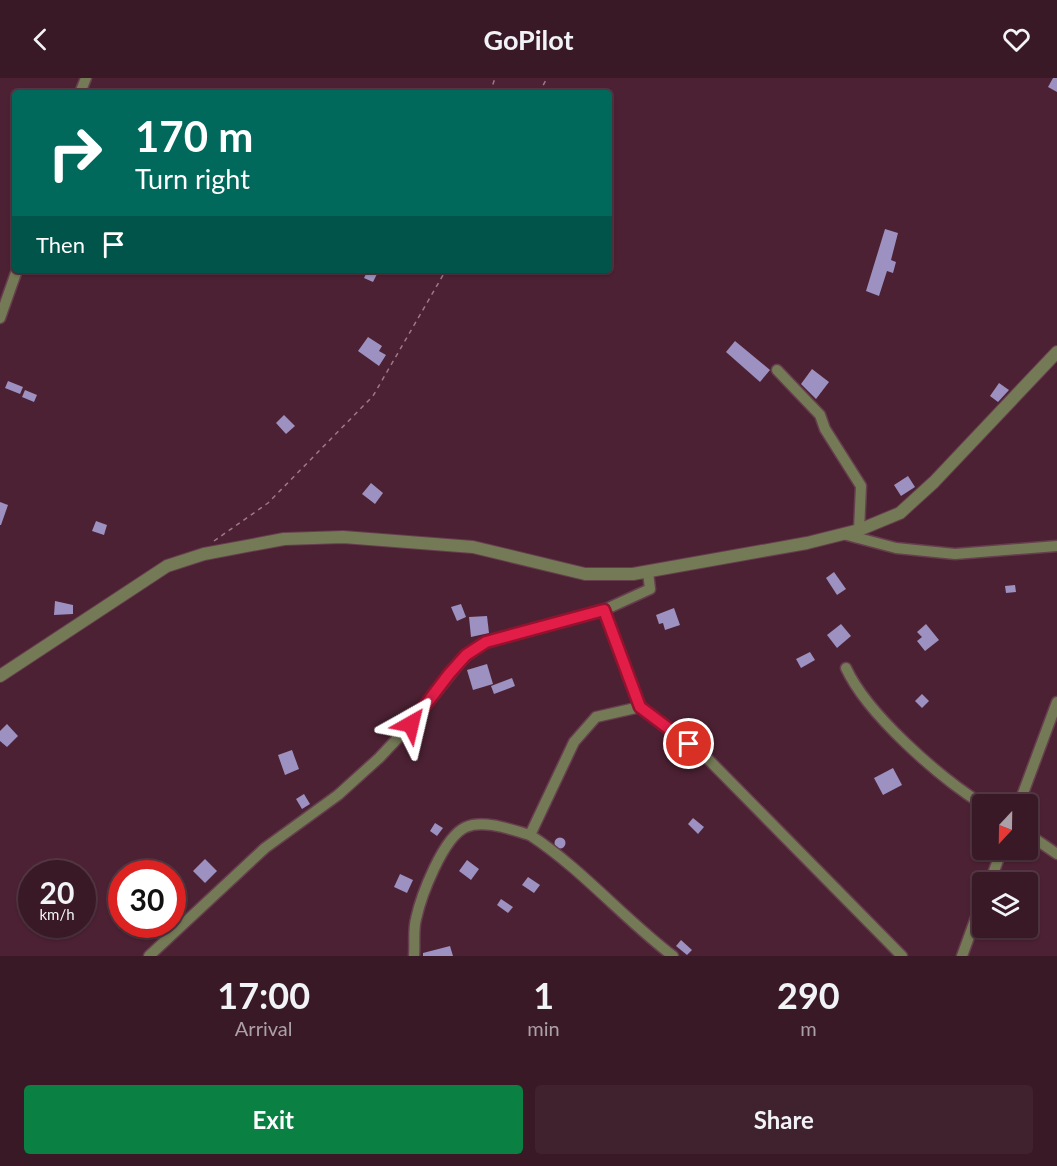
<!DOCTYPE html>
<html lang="en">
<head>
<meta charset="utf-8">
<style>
	body { margin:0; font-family:Lato,sans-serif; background:#40222e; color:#f1f3f6; height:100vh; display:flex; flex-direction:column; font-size:22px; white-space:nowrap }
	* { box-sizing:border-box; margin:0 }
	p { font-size:20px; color:#aba0a7 }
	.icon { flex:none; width:33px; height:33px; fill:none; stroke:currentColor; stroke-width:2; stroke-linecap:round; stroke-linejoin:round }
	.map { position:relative; height:878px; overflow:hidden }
	.drawer { display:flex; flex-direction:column; background:#391926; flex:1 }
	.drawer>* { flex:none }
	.banner { position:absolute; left:12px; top:12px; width:600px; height:183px; border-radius:6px; box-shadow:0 2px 4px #0004,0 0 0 2px #533843; background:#00695c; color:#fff; overflow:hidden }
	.needle { width:39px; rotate:202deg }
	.tools { position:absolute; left:972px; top:716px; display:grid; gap:12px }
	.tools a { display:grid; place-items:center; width:66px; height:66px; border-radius:6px; background:#391926; box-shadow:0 2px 4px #0004,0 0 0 2px #533843; font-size:30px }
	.speed { position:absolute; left:18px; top:782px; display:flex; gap:12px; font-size:30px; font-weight:700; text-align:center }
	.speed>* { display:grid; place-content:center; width:78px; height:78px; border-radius:50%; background:#391926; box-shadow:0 2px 4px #0004,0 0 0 2px #533843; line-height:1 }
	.speed small { font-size:15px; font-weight:400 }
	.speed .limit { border:9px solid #d22; background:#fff; color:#111 }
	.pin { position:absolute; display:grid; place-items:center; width:51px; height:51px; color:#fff; margin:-26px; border:3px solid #fff; border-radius:50%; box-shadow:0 2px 6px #0007 }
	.me { position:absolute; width:66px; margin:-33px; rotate:37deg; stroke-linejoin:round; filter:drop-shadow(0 0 4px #0008) }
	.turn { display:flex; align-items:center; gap:21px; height:126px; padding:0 24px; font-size:27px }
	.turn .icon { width:78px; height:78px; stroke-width:2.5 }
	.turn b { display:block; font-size:42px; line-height:51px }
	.then { display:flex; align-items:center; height:57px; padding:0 24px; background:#0003; gap:12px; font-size:22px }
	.eta { display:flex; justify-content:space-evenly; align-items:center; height:102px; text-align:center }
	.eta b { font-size:36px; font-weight:700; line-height:42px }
	.button { display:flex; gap:12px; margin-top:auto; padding:12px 24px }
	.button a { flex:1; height:69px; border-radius:6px; background:#0b8043; color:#fff; font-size:24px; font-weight:700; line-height:69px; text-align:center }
	.button a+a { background:#40222e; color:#f1f3f6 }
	header { display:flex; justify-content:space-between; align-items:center; height:78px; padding:0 24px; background:#391926; font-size:27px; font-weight:700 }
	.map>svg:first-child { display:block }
	.building { fill:#9c91c0 }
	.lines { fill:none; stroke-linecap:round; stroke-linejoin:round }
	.minor-casing { stroke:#663e4e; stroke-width:13 }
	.tertiary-casing { stroke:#663e4e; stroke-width:14 }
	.path { stroke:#9d7987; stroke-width:1.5; stroke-dasharray:4.5 4.5; stroke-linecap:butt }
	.minor { stroke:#747956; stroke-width:10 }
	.tertiary { stroke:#747956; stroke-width:12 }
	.route-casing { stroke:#92132f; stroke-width:15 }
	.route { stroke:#e11d48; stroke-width:10 }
</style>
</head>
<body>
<header><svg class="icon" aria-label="back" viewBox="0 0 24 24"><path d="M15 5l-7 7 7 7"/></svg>GoPilot<svg class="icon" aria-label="heart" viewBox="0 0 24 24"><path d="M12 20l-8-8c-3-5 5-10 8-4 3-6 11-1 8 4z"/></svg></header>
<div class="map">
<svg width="1057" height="878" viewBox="0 0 1057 878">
	<rect width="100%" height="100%" fill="#4c2133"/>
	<!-- building -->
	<g class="building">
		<path d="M1053,0H1057V14L1048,9Z"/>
		<path d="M885,151L898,155L891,182L896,184L893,195L887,193L879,218L866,213Z"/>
		<path d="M368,192H379L373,204L364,200Z"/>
		<path d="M368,259L382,268L379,273L386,277L379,288L358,273Z"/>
		<path d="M735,263L770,292L760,304L726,274Z"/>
		<path d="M812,291L829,304L816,321L801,306Z"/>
		<path d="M8,303L23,309L20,316L5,310Z"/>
		<path d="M999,305L1009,312L998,324L990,318Z"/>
		<path d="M25,312L37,317L34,324L22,319Z"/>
		<path d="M284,337L295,348L286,356L276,345Z"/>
		<path d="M908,398L915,409L901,418L894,407Z"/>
		<path d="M371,405L383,415L375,426L362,416Z"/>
		<path d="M0,424L8,427L1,447H0Z"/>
		<path d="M96,443L107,447L104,457L92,453Z"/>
		<path d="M834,494L846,511L837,517L826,500Z"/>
		<path d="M1015,507L1016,514L1006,515L1005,508Z"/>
		<path d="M55,523L73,527V536L54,537Z"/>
		<path d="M461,526L466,539L457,543L451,529Z"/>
		<path d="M674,530L680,547L665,552L663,545L659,546L656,537Z"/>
		<path d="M487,538L489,555L471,559L469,539Z"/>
		<path d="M841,546L851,558L837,570L827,557Z"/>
		<path d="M926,546L939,562L925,573L917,563L922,559L917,554Z"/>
		<path d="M810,574L815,582L801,590L796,581Z"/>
		<path d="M487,586L493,606L473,612L467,592Z"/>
		<path d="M512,600L515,608L494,616L491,608Z"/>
		<path d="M922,616L929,623L922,630L915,623Z"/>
		<path d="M7,646L18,658L7,669L0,663V653Z"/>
		<path d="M292,672L299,691L285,697L278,677Z"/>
		<path d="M893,690L902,707L883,717L874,700Z"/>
		<path d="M304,716L310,726L302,731L296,721Z"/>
		<path d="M693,740L704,749L698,756L688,746Z"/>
		<path d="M435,745L443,750L437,758L430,753Z"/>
		<circle cx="560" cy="765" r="5.5"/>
		<path d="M205,781L217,793L205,805L193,793Z"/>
		<path d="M467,782L479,791L471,802L459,793Z"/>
		<path d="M400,796L413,802L407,815L394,809Z"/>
		<path d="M528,799L540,807L534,815L522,807Z"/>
		<path d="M501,821L513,829L508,835L497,827Z"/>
		<path d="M681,862L692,872L687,877L676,868Z"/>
		<path d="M450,868L453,878H423V875Z"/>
	</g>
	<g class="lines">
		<defs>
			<g id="minor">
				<path d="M80,15L86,0"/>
				<path d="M0,240L17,192"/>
				<path d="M777,292L820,337L825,351L861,408L859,452"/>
				<path d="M843,456L896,470L955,476L1057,468"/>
				<path d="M604,532L640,629L705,678L902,878"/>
				<path d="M846,590C867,636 939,699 982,726"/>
				<path d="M640,629L596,639L574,664L530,757C582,791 623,840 673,878"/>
				<path d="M1019,726L1057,624"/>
				<path d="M1028,756L1057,776"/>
				<path d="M990,804L1002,771"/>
				<path d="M149,878L265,770L338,717L379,680L411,646L466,577L486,564L604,532L650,511L648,494"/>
				<path d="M414,878C415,866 413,852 416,841C421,818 443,759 466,749C484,741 512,752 530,757"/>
				<path d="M962,878L982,823"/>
			</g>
			<path id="tertiary" d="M0,598L167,488L204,476L284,461L343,459L473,469L585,496H633L807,465L859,452L900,435L934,404L1057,274"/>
		</defs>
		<!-- minor casing -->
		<use href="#minor" class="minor-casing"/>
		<!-- tertiary casing -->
		<use href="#tertiary" class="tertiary-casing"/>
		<!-- path -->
		<g class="path">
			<path d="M490,15L495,0"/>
			<path d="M539,15L547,0"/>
			<path d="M214,463L268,425L373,318L446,192"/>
		</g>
		<!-- minor -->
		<use href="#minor" class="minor"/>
		<!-- tertiary -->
		<use href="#tertiary" class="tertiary"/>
	</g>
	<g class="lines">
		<defs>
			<path id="route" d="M411,646L449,596L466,577L486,564L604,532L640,629L689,666"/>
		</defs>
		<!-- route casing -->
		<use href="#route" class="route-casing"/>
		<!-- route -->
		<use href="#route" class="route"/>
	</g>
</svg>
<div class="tools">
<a><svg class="needle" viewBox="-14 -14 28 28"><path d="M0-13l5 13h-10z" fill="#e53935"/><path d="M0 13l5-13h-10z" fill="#aba0a7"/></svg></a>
<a><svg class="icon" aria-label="layers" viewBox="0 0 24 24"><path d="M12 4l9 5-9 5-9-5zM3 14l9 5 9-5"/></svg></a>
</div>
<div class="speed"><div>20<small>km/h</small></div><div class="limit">30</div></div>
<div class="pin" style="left:689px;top:666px;background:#d93025"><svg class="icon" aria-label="arrive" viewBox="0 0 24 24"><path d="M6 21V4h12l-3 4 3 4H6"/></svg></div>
<svg class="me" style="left:411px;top:646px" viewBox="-20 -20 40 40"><path d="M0-17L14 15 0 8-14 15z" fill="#e11d48" stroke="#fff" stroke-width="4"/></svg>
<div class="banner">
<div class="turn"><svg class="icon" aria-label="right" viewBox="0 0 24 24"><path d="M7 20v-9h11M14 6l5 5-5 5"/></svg><div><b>170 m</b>Turn right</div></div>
<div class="then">Then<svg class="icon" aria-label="arrive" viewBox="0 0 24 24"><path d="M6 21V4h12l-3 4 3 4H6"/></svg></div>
</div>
</div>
<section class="drawer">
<div class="eta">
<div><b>17:00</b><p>Arrival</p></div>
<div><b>1</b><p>min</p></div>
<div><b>290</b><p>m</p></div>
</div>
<div class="button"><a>Exit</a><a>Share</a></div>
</section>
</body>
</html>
